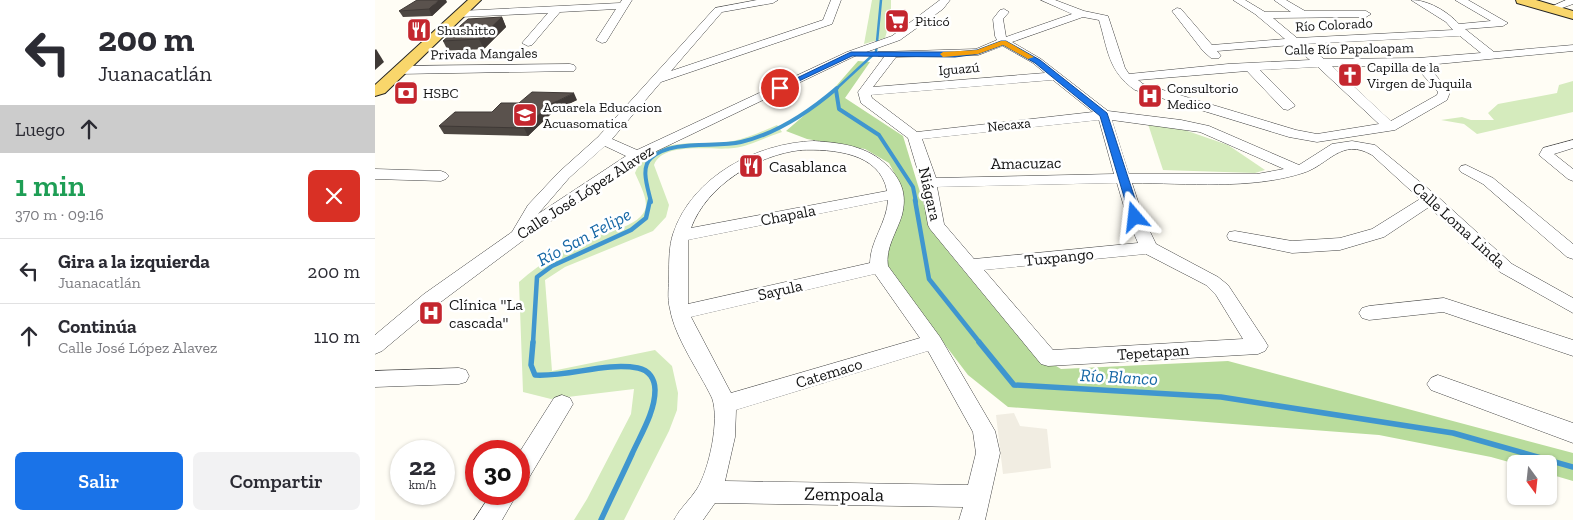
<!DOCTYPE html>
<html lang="es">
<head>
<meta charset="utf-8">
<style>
	body { margin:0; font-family:"Zilla Slab",serif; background:#f2f2f3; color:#2b2b33; height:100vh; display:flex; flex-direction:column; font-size:19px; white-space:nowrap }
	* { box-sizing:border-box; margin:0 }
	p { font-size:16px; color:#7c7c81 }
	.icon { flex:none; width:28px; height:28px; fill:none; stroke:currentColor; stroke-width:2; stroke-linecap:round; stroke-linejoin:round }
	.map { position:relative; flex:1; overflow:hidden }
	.side { display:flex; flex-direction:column; background:#fff; width:375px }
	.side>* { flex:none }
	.banner { background:#fff; color:#2b2b33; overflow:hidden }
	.needle { width:32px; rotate:165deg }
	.buttons { position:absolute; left:1132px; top:455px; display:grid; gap:10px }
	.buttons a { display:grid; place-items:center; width:50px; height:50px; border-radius:8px; background:#fff; box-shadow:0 1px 4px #0004; font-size:25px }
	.speed { position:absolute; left:15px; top:440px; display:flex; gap:10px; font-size:25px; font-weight:700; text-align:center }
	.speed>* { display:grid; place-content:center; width:65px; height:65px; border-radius:50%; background:#fff; box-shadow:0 1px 4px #0004; line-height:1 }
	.speed small { font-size:12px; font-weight:400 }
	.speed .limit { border:8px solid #d22; background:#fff; color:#111 }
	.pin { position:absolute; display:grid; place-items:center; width:42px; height:42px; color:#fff; margin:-21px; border:2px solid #fff; border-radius:50%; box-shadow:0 1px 5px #0007 }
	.me { position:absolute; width:55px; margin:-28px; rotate:343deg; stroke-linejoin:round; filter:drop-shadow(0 0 4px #0008) }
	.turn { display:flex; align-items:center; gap:18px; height:105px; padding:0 15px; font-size:22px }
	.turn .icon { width:65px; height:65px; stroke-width:2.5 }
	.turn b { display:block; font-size:35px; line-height:42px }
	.then { display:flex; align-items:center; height:48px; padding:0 15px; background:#0003; gap:10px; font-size:19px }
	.round { display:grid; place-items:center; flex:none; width:52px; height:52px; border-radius:8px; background:#f2f2f3 }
	.overview { display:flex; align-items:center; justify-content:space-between; height:85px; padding:0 15px }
	h1 { font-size:30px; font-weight:600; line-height:38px; color:#1e9e55 }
	.cta { display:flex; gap:10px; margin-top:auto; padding:10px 15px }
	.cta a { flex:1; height:58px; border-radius:8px; background:#1a73e8; color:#fff; font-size:20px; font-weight:600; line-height:58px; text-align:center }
	.cta a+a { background:#f2f2f3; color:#2b2b33 }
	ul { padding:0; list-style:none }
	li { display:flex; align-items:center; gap:15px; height:65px; padding:0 15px; border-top:1px solid #e1e1e2 }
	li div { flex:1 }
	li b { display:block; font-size:19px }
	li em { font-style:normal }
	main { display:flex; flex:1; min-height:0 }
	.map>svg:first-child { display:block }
	.green { fill:#d5ebbd }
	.forest { fill:#b9dc9c }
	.plaza { fill:#f1ede2 }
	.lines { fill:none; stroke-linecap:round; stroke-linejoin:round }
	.stream-far3 { stroke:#3f96cf; stroke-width:2.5 }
	.stream-far2 { stroke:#3f96cf; stroke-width:4 }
	.stream-far1 { stroke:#3f96cf; stroke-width:4.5 }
	.stream { stroke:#3f96cf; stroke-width:5.5 }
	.minor-casing { stroke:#444; stroke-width:1 }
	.major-casing { stroke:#222; stroke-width:2 }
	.minor { fill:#fff; fill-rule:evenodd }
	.major { fill:#f9d66b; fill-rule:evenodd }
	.wall { fill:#4d4742 }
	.shaded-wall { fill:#3f3936 }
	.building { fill:#5a524d; stroke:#3f3936 }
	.route { fill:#1a73e8; stroke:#114b97 }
	.slow { fill:#f59e0b }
	.labels { text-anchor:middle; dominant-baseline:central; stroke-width:5; stroke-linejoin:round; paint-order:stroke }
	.far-poi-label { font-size:14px; fill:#111; stroke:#fff; text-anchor:start }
	.far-street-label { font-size:14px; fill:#111; stroke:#fff }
	.street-label { font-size:16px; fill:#111; stroke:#fff }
	.poi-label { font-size:16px; fill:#111; stroke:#fff; text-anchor:start }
	.water-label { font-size:18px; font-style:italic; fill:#1768a6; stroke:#fff }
	.near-street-label { font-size:19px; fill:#111; stroke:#fff }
</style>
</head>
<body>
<main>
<section class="side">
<div class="banner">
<div class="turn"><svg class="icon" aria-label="left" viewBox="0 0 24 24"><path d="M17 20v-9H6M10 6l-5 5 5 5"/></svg><div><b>200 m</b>Juanacatlán</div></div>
<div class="then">Luego<svg class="icon" aria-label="ahead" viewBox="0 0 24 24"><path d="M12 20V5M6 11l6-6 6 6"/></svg></div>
</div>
<div class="overview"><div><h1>1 min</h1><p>370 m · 09:16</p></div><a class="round" style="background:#d93025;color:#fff"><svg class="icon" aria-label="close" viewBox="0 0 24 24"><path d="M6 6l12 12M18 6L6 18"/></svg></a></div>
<ul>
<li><svg class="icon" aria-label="left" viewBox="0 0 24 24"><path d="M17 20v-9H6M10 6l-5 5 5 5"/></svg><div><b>Gira a la izquierda</b><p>Juanacatlán</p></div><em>200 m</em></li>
<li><svg class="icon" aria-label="ahead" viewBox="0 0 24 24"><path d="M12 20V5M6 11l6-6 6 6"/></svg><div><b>Continúa</b><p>Calle José López Alavez</p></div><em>110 m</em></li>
</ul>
<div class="cta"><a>Salir</a><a>Compartir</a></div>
</section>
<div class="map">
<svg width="1198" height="520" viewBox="0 0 1198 520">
	<rect width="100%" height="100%" fill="#fffdf5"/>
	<!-- green -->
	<g class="green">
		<path d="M497,0H516V17L510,38L489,44Z"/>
		<path d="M1198,81V112L1102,134L1089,124L1066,120L1087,117L1096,120H1119L1113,113L1123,104L1182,93L1184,85Z"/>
		<path d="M773,124L801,127L853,145L890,170L880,173L788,170Z"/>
		<path d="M402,125L407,132C391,137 374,146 359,148C338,151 288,141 279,165L294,205L291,217L278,231L190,267L170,280L177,371L280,350L297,366L303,393L302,410L294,431L249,520H199L212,499L256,414L259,389L176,399L148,392L144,282C161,267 179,255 198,244C217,234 262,230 270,210C274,200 264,183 260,173C278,133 323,147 358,141C373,138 388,131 402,125Z"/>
	</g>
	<!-- forest -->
	<path class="forest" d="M483,61L495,62L470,98L528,136L555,225L576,255L654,349L686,369L853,361L1198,453V481L1174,474V464H1141L1116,457L1004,435L633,407L593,375L505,259L524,182L514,163L490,149L432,139L411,131L455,93Z"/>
	<!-- plaza -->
	<path class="plaza" d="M639,413L645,426L672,429L676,468L628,474L621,415Z"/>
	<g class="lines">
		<!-- stream-far3 -->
		<path class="stream-far3" d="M460,90L501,52L506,0"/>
		<!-- stream-far2 -->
		<g class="stream-far2">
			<path d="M461,90L464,109L504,135L538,187L541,202"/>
			<path d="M276,202C273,188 265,168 276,158C297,139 340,148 366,142C401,134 434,112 462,88"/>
		</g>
		<!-- stream-far1 -->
		<g class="stream-far1">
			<path d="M540,200L554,279L605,343"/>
			<path d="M158,343L162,277L177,266L256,230L271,218L275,200"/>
		</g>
		<!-- stream -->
		<g class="stream">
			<path d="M158,342L156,365L160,375C194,377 230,362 263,368C274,370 280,379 280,390C280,412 266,434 257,454C247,476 236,498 226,520"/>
			<path d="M604,342L639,385L846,397L1078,433L1198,467"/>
		</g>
		<defs>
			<g id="minor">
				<path d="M247,0H257L231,42L227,43L221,40L241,9L185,12L157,45L153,46L147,43L173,13L85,17L80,14L85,11L245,3Z"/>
				<path d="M382,0H403L398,3L347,12L296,71L448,20L456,0H466L457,24L286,82L237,139L262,150L472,52L517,36L565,0H575L568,9L525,40L480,56L267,158L150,239L63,304L7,351L0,354V335L49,294L137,232L153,205L184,172L223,137L340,8ZM230,146L251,156L163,214L194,178Z"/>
				<path d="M666,0H680L709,11L733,16L750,68L754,74L853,64L935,60L917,45L842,51L846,56L844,58H836L828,51L797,11L802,8L806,9L837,45L910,39L880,14L858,0H870L890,12H916L899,0H911L930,11H991L996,14L991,17L898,18L922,38L1078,30L1071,22L1036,0C1053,0 1072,11 1084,24L1116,21L1080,0H1093L1133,23L1128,26L1090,29L1119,52L1198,45V51L1052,65L1075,92L1072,100L1020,130L942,142L914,137L760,90C733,71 733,50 724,20L708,17L637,42L666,59L733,111L806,120L834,126L924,165L957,144L977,141L1000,145L1062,196L1137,264L1198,298V313L1125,272L1054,207L1009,237L965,250L917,253L854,240L852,236L854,232L860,231L917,241L965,238L997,229L1045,199L997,155C966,137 954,165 928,173C875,190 812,183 757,183L768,217L781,244L843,277L853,285L890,341L893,346L890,351L883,354L673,366L666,364L555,229L553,225L545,178L533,138L486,103L483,92L509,57L503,56L501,54L503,52L601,49L622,40L620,36L618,19L625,10L629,9L634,12L628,19L631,37L697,14ZM1085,36L1106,53L1043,58L949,59L930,44ZM628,46L658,63L670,73L498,87L521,57L603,55ZM957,66H1040L1063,92L1062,95L1016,121ZM943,67L1004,124L942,134L921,130L768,84L763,80L872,71L908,109L913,110L920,106L918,103L885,70ZM678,80L718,112L542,132L497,98L496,95ZM724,120L739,174L561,178L547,139ZM737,120L825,132L909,169L882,174H754ZM742,183L752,217L763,243L599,259L569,224L562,187ZM771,254L831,285L841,295L868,339L678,350L609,270Z"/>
				<path d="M1191,0H1198V4L1176,12L1171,9Z"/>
				<path d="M195,64L199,65L201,68L199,71L23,74L17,70L23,66Z"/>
				<path d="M1198,140V148L1179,154L1198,169V181L1193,179L1164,155L1168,148Z"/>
				<path d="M439,141C470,143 498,147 518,172C529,186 531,198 527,215C522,232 510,248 513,266L565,337L620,431L625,453L610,520H584L588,507L340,503L328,520H299C305,508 315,500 322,489C334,470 345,420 337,398C324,371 300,338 295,309C292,298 294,286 294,275C294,261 294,246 298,234C317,176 382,143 439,141ZM426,150C457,149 505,152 512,191L316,228C332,185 382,155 426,150ZM513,200C512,223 495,241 495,263L313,304V240ZM500,274L545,338L356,393L316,317ZM553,351L598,432L601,453L593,485L350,481L360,437L361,410Z"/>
				<path d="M1091,165L1118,178L1198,244V259L1192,257L1108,184L1086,172L1084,169L1086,166Z"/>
				<path d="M0,169L66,171L71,173L74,176L71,179L66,181L0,179Z"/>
				<path d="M1069,298L1198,340V356L1068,312L994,320L987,318L984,313L987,308L994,306Z"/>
				<path d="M84,368L91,370L94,376L91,382L84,384L0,387V371Z"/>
				<path d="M1063,375L1198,423V443L1056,390L1052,384L1056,378Z"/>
				<path d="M187,395L195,398L198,404L152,481L144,484V453L179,398Z"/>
				<path d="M116,494H142L127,520H99Z"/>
			</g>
			<g id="major">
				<path d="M93,0H106L10,93L0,96V85Z"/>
				<path d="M1141,0H1161L1198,11V19L1142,3Z"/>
			</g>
		</defs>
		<!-- minor casing -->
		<use href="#minor" class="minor-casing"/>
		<!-- major casing -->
		<use href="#major" class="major-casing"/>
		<!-- minor -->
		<use href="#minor" class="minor"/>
		<!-- major -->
		<use href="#major" class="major"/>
	</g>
	<!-- wall -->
	<g class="wall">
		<path d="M72,2L57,16L28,17L24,11Z"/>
		<path d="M127,17L131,27L109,49L73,51L68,41Z"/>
		<path d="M202,100L179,111L153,136L69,134L64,126L117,112L144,103Z"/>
	</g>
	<!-- shaded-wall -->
	<g class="shaded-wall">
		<path d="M64,0H71L72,2L57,16L54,9Z"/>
		<path d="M127,17L131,27L109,49L104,39Z"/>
		<path d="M1,49L9,62L0,70V50Z"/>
		<path d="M199,93L202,100L179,111L153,136L149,128L176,104Z"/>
	</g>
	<!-- building -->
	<g class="building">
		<path d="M42,0H64L54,9L24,11Z"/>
		<path d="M127,17L104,39L68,41L93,19Z"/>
		<path d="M157,92L199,93L176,104L149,128L64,126L80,112H117L126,103H144Z"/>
	</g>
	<!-- route -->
	<path class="route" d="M626,41H631L665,60L732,113L766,217L764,220L760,221L755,217L725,116L660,63L628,45L603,54L580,57L477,56L407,89L401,88L476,52H580L602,50Z"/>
	<!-- slow -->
	<path class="slow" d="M626,41H631L659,57L653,59L628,45L603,54L568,57L565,54L568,52L602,50Z"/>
	<!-- icons -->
	<defs>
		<symbol id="supermarket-square" viewBox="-11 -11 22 22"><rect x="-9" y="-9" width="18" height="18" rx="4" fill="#c4262e" stroke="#fff"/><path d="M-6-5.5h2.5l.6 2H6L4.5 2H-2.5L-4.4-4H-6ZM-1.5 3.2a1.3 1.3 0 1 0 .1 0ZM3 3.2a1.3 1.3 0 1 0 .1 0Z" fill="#fff"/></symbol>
		<symbol id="restaurant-square" viewBox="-11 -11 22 22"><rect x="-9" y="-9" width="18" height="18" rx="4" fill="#c4262e" stroke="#fff"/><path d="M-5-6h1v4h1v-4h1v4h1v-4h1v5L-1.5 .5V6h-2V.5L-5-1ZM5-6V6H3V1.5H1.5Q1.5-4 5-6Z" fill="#fff"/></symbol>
		<symbol id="church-square" viewBox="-11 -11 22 22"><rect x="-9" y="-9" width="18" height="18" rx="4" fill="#c4262e" stroke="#fff"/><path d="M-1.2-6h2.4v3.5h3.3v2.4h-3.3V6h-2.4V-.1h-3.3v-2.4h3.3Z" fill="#fff"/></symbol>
		<symbol id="bank-square" viewBox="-11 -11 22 22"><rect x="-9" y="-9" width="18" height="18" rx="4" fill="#c4262e" stroke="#fff"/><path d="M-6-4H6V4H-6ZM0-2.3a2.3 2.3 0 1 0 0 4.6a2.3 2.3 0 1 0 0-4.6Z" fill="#fff"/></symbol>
		<symbol id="hospital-square" viewBox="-11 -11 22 22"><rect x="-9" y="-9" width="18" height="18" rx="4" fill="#c4262e" stroke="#fff"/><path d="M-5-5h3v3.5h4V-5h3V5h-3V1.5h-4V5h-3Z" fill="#fff"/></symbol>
		<symbol id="school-square" viewBox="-11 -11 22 22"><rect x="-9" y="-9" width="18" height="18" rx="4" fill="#c4262e" stroke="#fff"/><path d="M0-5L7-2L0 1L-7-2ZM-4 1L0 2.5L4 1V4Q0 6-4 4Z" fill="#fff"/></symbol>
	</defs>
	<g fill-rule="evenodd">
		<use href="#supermarket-square" x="508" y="7" width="28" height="28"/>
		<use href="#restaurant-square" x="30" y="16" width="28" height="28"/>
		<use href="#church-square" x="961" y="61" width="28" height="28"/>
		<use href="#bank-square" x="17" y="79" width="28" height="28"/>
		<use href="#hospital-square" x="761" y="82" width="28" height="28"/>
		<use href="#school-square" x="136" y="101" width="28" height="28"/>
		<use href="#restaurant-square" x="362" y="152" width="28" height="28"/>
		<use href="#hospital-square" x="42" y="299" width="28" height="28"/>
	</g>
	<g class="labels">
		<!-- far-poi labels -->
		<g class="far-poi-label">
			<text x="540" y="21">Piticó</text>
			<text x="62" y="30">Shushitto</text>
			<text x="992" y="67">Capilla de la<tspan x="992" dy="16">Virgen de Juquila</tspan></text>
			<text x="792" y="88">Consultorio<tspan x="792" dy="16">Medico</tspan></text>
			<text x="48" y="93">HSBC</text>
			<text x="168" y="107">Acuarela Educacion<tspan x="168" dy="16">Acuasomatica</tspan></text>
		</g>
		<!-- far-street labels -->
		<g class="far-street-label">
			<text transform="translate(959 25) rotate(-3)">Río Colorado</text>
			<text transform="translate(974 49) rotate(-1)">Calle Río Papaloapam</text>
			<text transform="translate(109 54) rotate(-1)">Privada Mangales</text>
			<text transform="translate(584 69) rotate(-5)">Iguazú</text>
			<text transform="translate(634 125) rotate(-6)">Necaxa</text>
		</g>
		<!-- street labels -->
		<g class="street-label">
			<text transform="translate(651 163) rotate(-1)">Amacuzac</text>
			<text transform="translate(210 192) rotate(-33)">Calle José López Alavez</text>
			<text transform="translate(555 194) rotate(77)">Niágara</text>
			<text transform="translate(413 215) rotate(-11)">Chapala</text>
			<text transform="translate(1084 225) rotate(42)">Calle Loma Linda</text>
			<text transform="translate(684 257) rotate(-6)">Tuxpango</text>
			<text transform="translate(405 290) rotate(-13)">Sayula</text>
			<text transform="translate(778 352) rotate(-4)">Tepetapan</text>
			<text transform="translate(454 373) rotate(-17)">Catemaco</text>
		</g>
		<!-- poi labels -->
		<g class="poi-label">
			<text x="394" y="166">Casablanca</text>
			<text x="74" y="304">Clínica "La<tspan x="74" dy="18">cascada"</tspan></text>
		</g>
		<!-- water labels -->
		<g class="water-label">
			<text transform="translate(209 237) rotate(-28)">Río San Felipe</text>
			<text transform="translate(744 377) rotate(3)">Río Blanco</text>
		</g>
		<!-- near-street labels -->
		<g class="near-street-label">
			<text transform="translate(469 494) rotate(1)">Zempoala</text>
		</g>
	</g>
</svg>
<div class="buttons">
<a><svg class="needle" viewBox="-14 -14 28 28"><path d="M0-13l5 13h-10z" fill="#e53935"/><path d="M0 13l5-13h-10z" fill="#7c7c81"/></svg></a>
</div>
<div class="speed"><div>22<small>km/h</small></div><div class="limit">30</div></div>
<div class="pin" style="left:405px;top:88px;background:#d93025"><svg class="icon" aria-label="arrive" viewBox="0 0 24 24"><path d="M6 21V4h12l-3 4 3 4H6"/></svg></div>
<svg class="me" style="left:760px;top:217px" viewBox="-20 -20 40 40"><path d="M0-17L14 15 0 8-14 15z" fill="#1a73e8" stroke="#fff" stroke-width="4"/></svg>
</div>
</main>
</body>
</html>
